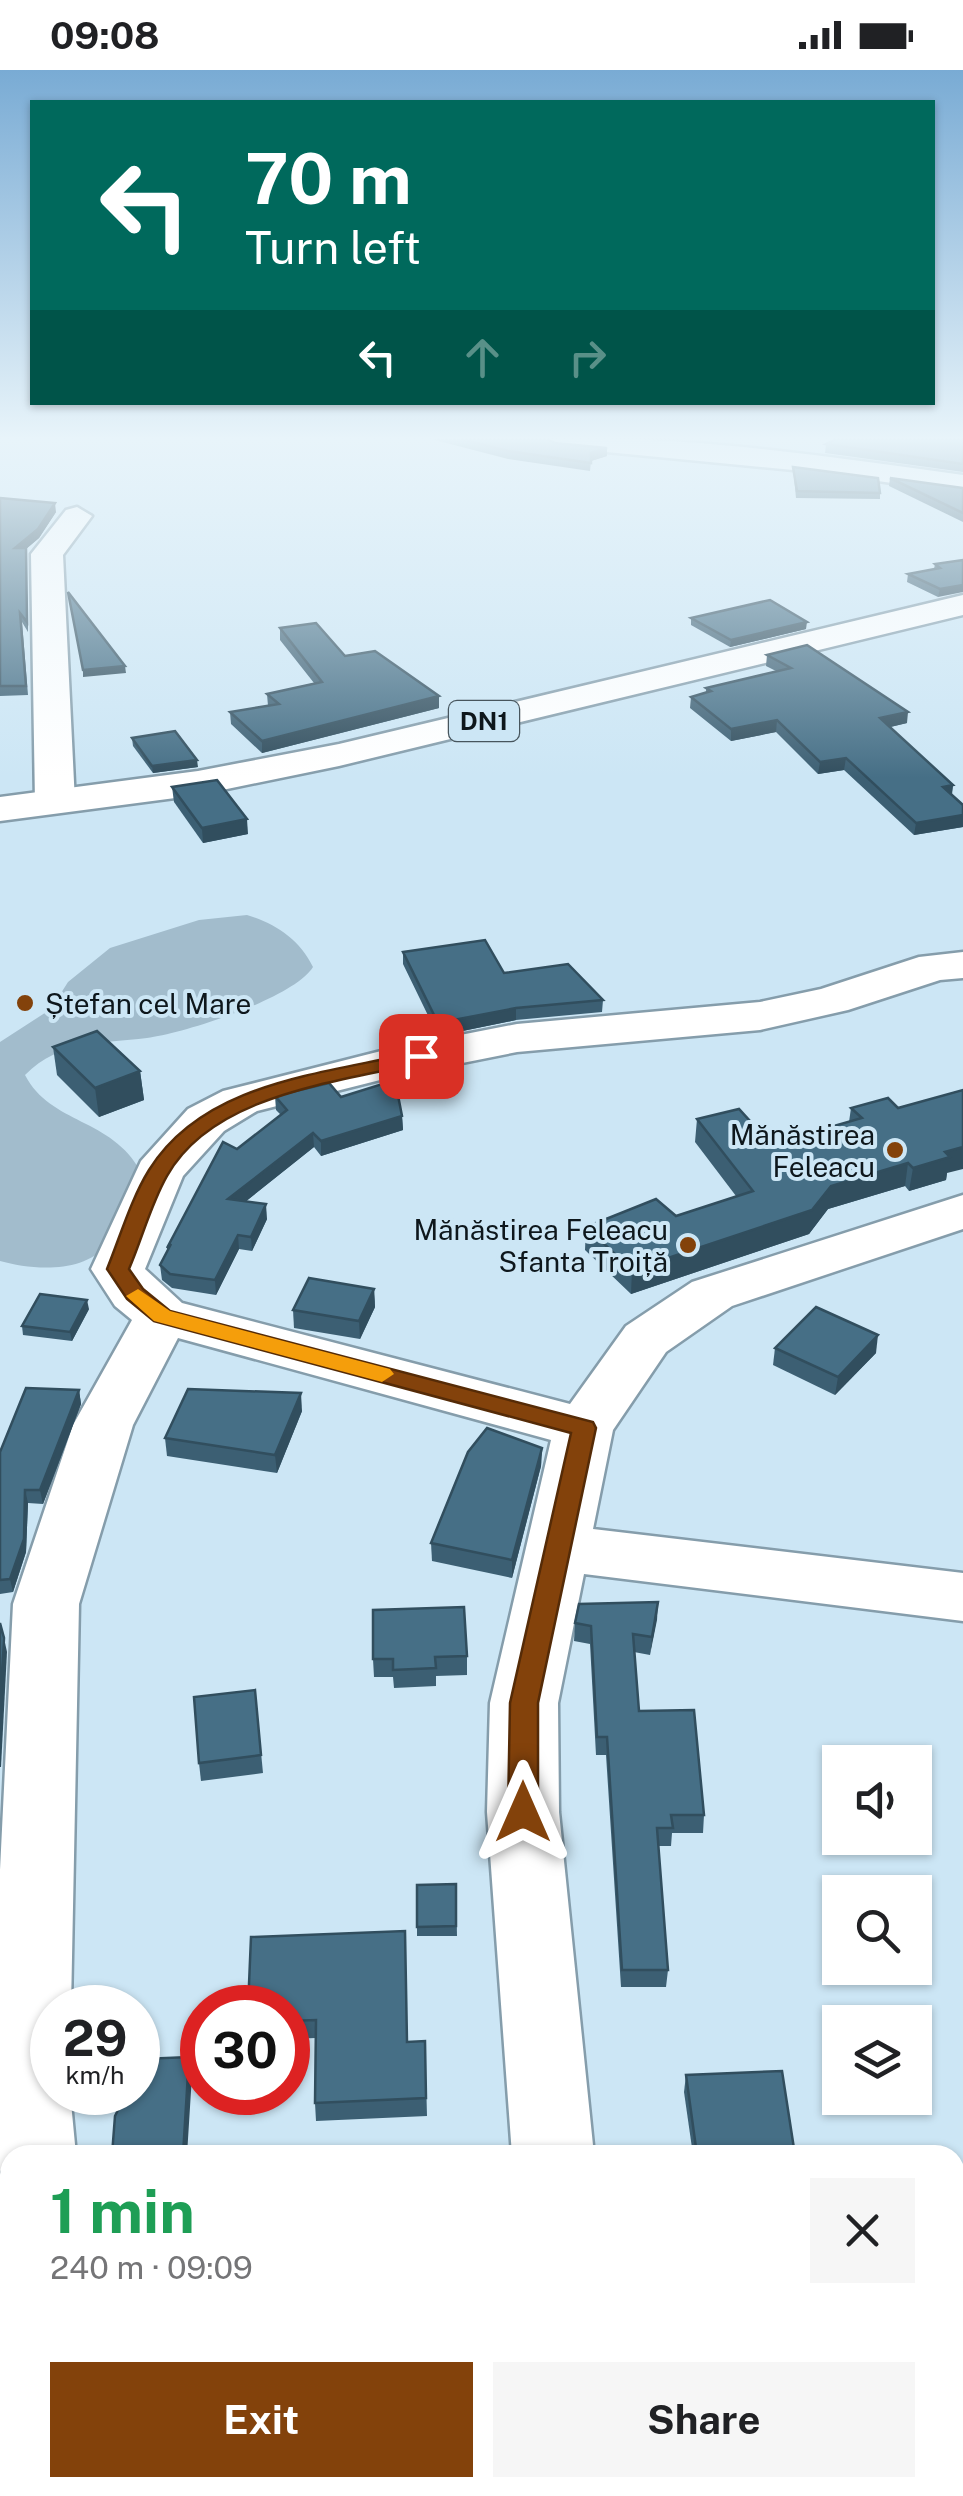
<!DOCTYPE html>
<html lang="en">
<head>
<meta charset="utf-8">
<style>
	body { margin:0; font-family:"Public Sans",sans-serif; background:#f6f6f6; color:#202124; height:100vh; display:flex; flex-direction:column; font-size:38px; white-space:nowrap }
	* { box-sizing:border-box; margin:0 }
	p { font-size:32px; color:#757577 }
	.icon { flex:none; width:55px; height:55px; fill:none; stroke:currentColor; stroke-width:2; stroke-linecap:round; stroke-linejoin:round }
	.map { position:relative; flex:1; overflow:hidden }
	.side { position:absolute; left:0px; top:2075px; width:965px; height:352px; display:flex; flex-direction:column; background:#fff; border-radius:30px 30px 0 0; box-shadow:0 2px 8px #0004 }
	.side>* { flex:none }
	.banner { position:absolute; left:30px; top:30px; width:905px; height:305px; border-radius:0px; box-shadow:0 2px 8px #0004; background:#00695c; color:#fff; overflow:hidden }
	.buttons { position:absolute; left:822px; top:1675px; display:grid; gap:20px }
	.buttons a { display:grid; place-items:center; width:110px; height:110px; border-radius:0px; background:#fff; box-shadow:0 2px 8px #0004; font-size:50px }
	.speed { position:absolute; left:30px; top:1915px; display:flex; gap:20px; font-size:50px; font-weight:700; text-align:center }
	.speed>* { display:grid; place-content:center; width:130px; height:130px; border-radius:50%; background:#fff; box-shadow:0 2px 8px #0004; line-height:1 }
	.speed small { font-size:25px; font-weight:400 }
	.speed .limit { border:15px solid #d22; background:#fff; color:#111 }
	.pin { position:absolute; display:grid; place-items:center; width:85px; height:85px; color:#fff; margin:-42px; border-radius:20px; box-shadow:0 5px 15px #0006 }
	.me { position:absolute; width:110px; margin:-55px; rotate:0deg; stroke-linejoin:round; filter:drop-shadow(0 0 8px #0008) }
	.turn { display:flex; align-items:center; gap:35px; height:210px; padding:0 50px; font-size:45px }
	.turn .icon { width:130px; height:130px; stroke-width:2.5 }
	.turn b { display:block; font-size:70px; line-height:85px }
	.lanes { display:flex; align-items:center; height:95px; padding:0 50px; background:#0003; justify-content:center; gap:50px; direction:ltr }
	.lanes .off { opacity:.35 }
	.round { display:grid; place-items:center; flex:none; width:105px; height:105px; border-radius:0px; background:#f6f6f6 }
	.overview { display:flex; align-items:center; justify-content:space-between; height:170px; padding:0 50px }
	h1 { font-size:60px; font-weight:700; line-height:75px; color:#1e9e55 }
	.action { display:flex; gap:20px; margin-top:auto; padding:20px 50px }
	.action a { flex:1; height:115px; border-radius:0px; background:#83420b; color:#fff; font-size:40px; font-weight:700; line-height:115px; text-align:center }
	.action a+a { background:#f6f6f6; color:#202124 }
	.status { display:flex; justify-content:space-between; align-items:center; height:70px; padding:0 50px; background:#fff; direction:ltr }
	.status svg { height:28px; fill:currentColor }
	.map>svg:first-child { display:block }
	.green { fill:#a2bccc }
	.lines { fill:none; stroke-linecap:round; stroke-linejoin:round }
	.minor-casing { stroke:#859dab; stroke-width:5 }
	.major-casing { stroke:#859dab; stroke-width:5 }
	.minor { fill:#fff; fill-rule:evenodd }
	.major { fill:#fff; fill-rule:evenodd }
	.wall { fill:#3c5f73 }
	.shaded-wall { fill:#314e5e }
	.building { fill:#466f86; stroke:#314e5e; stroke-width:2.5 }
	.route { fill:#83420b; stroke:#552b07; stroke-width:2.5 }
	.slow { fill:#f59e0b }
	.poi-dot { fill:#83420b; stroke:#cce6f5; stroke-width:4 }
	.labels { text-anchor:middle; dominant-baseline:central; stroke-width:8; stroke-linejoin:round; paint-order:stroke }
	.shield { fill:#cce6f5; stroke:#47555d; stroke-width:2.5 }
	.shield-label { font-size:25px; font-weight:bold; fill:#0e171c }
	.poi-label { font-size:28px; fill:#0e171c; stroke:#cce6f5; text-anchor:end }
</style>
</head>
<body>
<div class="status"><b>09:08</b><svg viewBox="0 0 49 12"><path d="M0 12V9h3v3zM5 12V6h3v6zM10 12V3h3v9zM15 12V0h3v12zM26 1h20v11H26zM47 4h2v5h-2z"/></svg></div>
<div class="map">
<svg width="963" height="2426" viewBox="0 0 963 2426">
	<rect width="100%" height="100%" fill="#cce6f5"/>
	<!-- green -->
	<path class="green" d="M247,845C276,854 299,869 313,897C294,928 185,963 147,968C101,974 61,969 25,1005C51,1055 111,1047 141,1102C131,1124 122,1157 107,1175C82,1204 32,1200 0,1191V972L51,939L68,912L110,878L199,850Z"/>
	<g class="lines">
		<defs>
			<g id="minor">
				<path d="M541,369C682,364 823,386 963,405V423L814,402L555,377Z"/>
				<path d="M77,437L92,446L63,485L75,733L69,741H41L35,733L31,484L66,440Z"/>
				<path d="M963,882V908L940,910L848,940L760,960L517,982L392,1007L257,1041L224,1061L183,1106L145,1199L182,1233L570,1334L626,1256L692,1212L963,1125V1159L732,1236L666,1282L613,1360L593,1459L963,1503V1551L584,1504L558,1633L559,1742L594,2085H512L487,1742L490,1633L551,1370L178,1268L133,1355L79,1534L71,1938H52V2022H70L76,2085H10V2114L6,2113L0,2100V1800L13,1534L73,1355L132,1250L115,1236L91,1199L141,1091L188,1039L223,1021L389,979L517,954L760,932L821,919L919,887Z"/>
				<path d="M26,2418H120L121,2426H27Z"/>
				<path d="M535,2418H629L630,2426H536Z"/>
			</g>
			<path id="major" d="M963,525V545L339,696L198,725L0,751V727L198,701L339,674Z"/>
		</defs>
		<!-- minor casing -->
		<use href="#minor" class="minor-casing"/>
		<!-- major casing -->
		<use href="#major" class="major-casing"/>
		<!-- minor -->
		<use href="#minor" class="minor"/>
		<!-- major -->
		<use href="#major" class="major"/>
	</g>
	<!-- wall -->
	<g class="wall">
		<path d="M431,369H547L555,373L607,378V386L591,391L590,401L508,389Z"/>
		<path d="M963,369V402L825,383L826,374Z"/>
		<path d="M793,397L880,423V429L796,428Z"/>
		<path d="M890,408L963,418V452L889,416Z"/>
		<path d="M0,428L56,442L39,468L26,479L28,562L22,552L28,625L0,626Z"/>
		<path d="M963,490L938,527L907,512L908,504L934,499L935,494Z"/>
		<path d="M691,548L806,559L730,577L691,555Z"/>
		<path d="M280,558L345,586L439,638L262,683L231,654L230,642L268,636L267,624L314,613L280,570Z"/>
		<path d="M767,585L907,653L890,657L953,715L952,725L963,735V757L914,765L844,700L818,704L776,662L731,671L690,638L691,627L706,623V618L776,601L766,596Z"/>
		<path d="M132,668L198,697L153,703L133,676Z"/>
		<path d="M172,717L248,764L203,773L174,732Z"/>
		<path d="M403,882L504,903L603,930L602,942L516,950L438,966L403,894Z"/>
		<path d="M53,977L140,1001L144,1030L99,1047L57,1005Z"/>
		<path d="M275,1026L341,1027L402,1046L403,1060L321,1086L314,1077L245,1132L267,1149L252,1181L239,1179L216,1225L172,1218L162,1210L160,1195L167,1182V1178L237,1079L281,1045L276,1040Z"/>
		<path d="M851,1038L947,1103L946,1110L909,1121L905,1116L828,1139L809,1164L631,1224L585,1180L586,1157L676,1146L736,1126L695,1072L697,1049L771,1074L849,1052Z"/>
		<path d="M374,1219L375,1237L360,1269L294,1258L293,1240Z"/>
		<path d="M89,1239L72,1271L23,1265L22,1256Z"/>
		<path d="M775,1278L876,1283L835,1325L773,1295Z"/>
		<path d="M79,1320L81,1334L43,1434L28,1433L26,1482L13,1522L0,1524V1382Z"/>
		<path d="M302,1341L277,1403L167,1386L165,1368Z"/>
		<path d="M542,1378L541,1396L512,1508L432,1491L431,1473Z"/>
		<path d="M658,1532L650,1585L634,1582L639,1641L704,1745L703,1763H672L671,1776H658L668,1900L666,1917H621L606,1685H596L590,1574L574,1571L575,1553Z"/>
		<path d="M467,1586V1605L436,1606V1616L394,1618L393,1607H374L373,1589Z"/>
		<path d="M255,1620L263,1703L201,1711L199,1693Z"/>
		<path d="M456,1814L457,1866H417V1815Z"/>
		<path d="M251,1867L408,1972L425,1971L427,2046L316,2051L315,2033L316,1968L288,1969V1938Z"/>
		<path d="M686,2005L795,2085H693L684,2022Z"/>
	</g>
	<!-- shaded-wall -->
	<g class="shaded-wall">
		<path d="M607,378V386L591,391V383Z"/>
		<path d="M55,433L56,442L39,468L26,479L28,562L15,478Z"/>
		<path d="M963,515V522L938,527L940,519Z"/>
		<path d="M807,552L806,559L730,577L731,570Z"/>
		<path d="M125,596L126,603L83,607V600Z"/>
		<path d="M439,626V638L262,683V671Z"/>
		<path d="M908,642L907,653L878,660L880,648Z"/>
		<path d="M777,650L776,662L731,671V659Z"/>
		<path d="M846,688L844,700L818,704L820,692Z"/>
		<path d="M197,690L198,697L153,703L152,696Z"/>
		<path d="M953,715L951,728L943,717Z"/>
		<path d="M963,745V757L914,765L916,753Z"/>
		<path d="M247,749L248,764L203,773L202,758Z"/>
		<path d="M516,938V950L438,966V953Z"/>
		<path d="M140,1001L144,1030L99,1047L95,1018Z"/>
		<path d="M402,1046L403,1060L321,1086V1071Z"/>
		<path d="M313,1063L314,1077L230,1144L228,1129Z"/>
		<path d="M963,1077V1099L947,1103L946,1110L909,1121L913,1098L945,1082Z"/>
		<path d="M908,1093L905,1116L828,1139L809,1164L631,1224L632,1200L831,1116Z"/>
		<path d="M266,1134L267,1149L252,1181L251,1167Z"/>
		<path d="M238,1165L239,1179L216,1225L215,1210Z"/>
		<path d="M374,1219L375,1237L360,1269L359,1251Z"/>
		<path d="M87,1230L89,1239L72,1271L70,1262Z"/>
		<path d="M878,1265L876,1283L835,1325L838,1307Z"/>
		<path d="M79,1320L81,1334L43,1434L40,1420Z"/>
		<path d="M301,1323L302,1341L277,1403L275,1385Z"/>
		<path d="M542,1378L541,1396L512,1508V1490Z"/>
		<path d="M25,1420L28,1433L26,1482L13,1522L10,1509Z"/>
		<path d="M658,1532L657,1550L650,1585L652,1567Z"/>
		<path d="M4,1568L7,1582L1,1697H0V1648Z"/>
		<path d="M189,1987L192,2005L187,2085H183Z"/>
	</g>
	<!-- building -->
	<g class="building">
		<path d="M461,369H547L555,373L607,378L591,383V393L508,381Z"/>
		<path d="M836,369H963V394L826,374Z"/>
		<path d="M793,397L878,408L880,423L797,421Z"/>
		<path d="M890,408L963,418V443Z"/>
		<path d="M0,428L55,433L38,459L15,478H26L27,552L20,543L26,616H0Z"/>
		<path d="M963,490V515L940,519L908,504L940,498L935,494Z"/>
		<path d="M68,522L125,596L83,600Z"/>
		<path d="M770,530L807,552L731,570L691,548Z"/>
		<path d="M316,553L345,586L375,581L439,626L262,671L230,642L279,634L267,624L322,612L280,558Z"/>
		<path d="M807,575L908,642L880,648L953,715L943,717L963,735V745L916,753L846,688L820,692L777,650L731,659L691,627L711,621L706,618L791,598L767,585Z"/>
		<path d="M175,661L197,690L152,696L132,668Z"/>
		<path d="M217,710L247,749L202,758L172,717Z"/>
		<path d="M485,870L504,903L568,894L603,930L516,938L438,953L403,882Z"/>
		<path d="M97,961L140,1001L95,1018L53,977Z"/>
		<path d="M395,1010L402,1046L321,1071L313,1063L228,1129L266,1134L251,1167L238,1165L215,1210L170,1204L160,1195L171,1174L167,1178L223,1072L237,1079L287,1040L275,1026L329,1013L341,1027Z"/>
		<path d="M963,1020V1077L945,1082L950,1087L913,1098L908,1093L831,1116L812,1140L632,1200L586,1157L656,1129L676,1146L753,1121L697,1049L739,1039L771,1074L862,1048L851,1038L888,1028L898,1038Z"/>
		<path d="M309,1208L374,1219L359,1251L293,1240Z"/>
		<path d="M40,1224L87,1230L70,1262L22,1256Z"/>
		<path d="M816,1237L878,1265L838,1307L775,1278Z"/>
		<path d="M26,1318L79,1320L40,1420H25L24,1469L10,1509L0,1510V1382Z"/>
		<path d="M188,1319L301,1323L275,1385L165,1368Z"/>
		<path d="M487,1358L542,1378L512,1490L431,1473L468,1382Z"/>
		<path d="M658,1532L652,1567L633,1564L639,1641L694,1640L704,1745H671L673,1758H657L668,1900H622L607,1667H597L591,1556L575,1553L579,1534Z"/>
		<path d="M464,1537L467,1586L435,1587L436,1598L393,1600V1589H373V1540Z"/>
		<path d="M0,1553L4,1568L0,1648Z"/>
		<path d="M255,1620L261,1685L199,1693L194,1627Z"/>
		<path d="M456,1814V1856L417,1857V1815Z"/>
		<path d="M405,1861L407,1972L425,1971L426,2028L315,2033L316,1950L288,1951V1938H248L251,1867Z"/>
		<path d="M189,1987L183,2085H112L115,2046L127,2022H138V2001L143,1989Z"/>
		<path d="M782,2001L795,2085H697L686,2005Z"/>
		<path d="M243,2418H388L389,2426H242Z"/>
		<path d="M686,2418H838L839,2426H687Z"/>
	</g>
	<!-- sky -->
	<linearGradient id="sky" x2="0" y2="1"><stop stop-color="#79abd4"/><stop offset="0.52" stop-color="#e8f4fa"/><stop offset="1" stop-color="#e8f4fa" stop-opacity="0"/></linearGradient>
	<rect width="963" height="708" fill="url(#sky)"/>
	<!-- route -->
	<path class="route" d="M421,981L431,986L428,991C343,1012 214,1022 167,1106C151,1134 142,1169 129,1199L143,1219L170,1241L593,1352L596,1358L538,1633V1742L534,1751L523,1754L513,1751L508,1742L510,1633L571,1363L154,1251L127,1229L107,1199C120,1167 131,1129 149,1100C205,1010 327,1004 421,981Z"/>
	<!-- slow -->
	<path class="slow" d="M138,1219L170,1241L390,1299L394,1304L382,1312L154,1251L126,1226Z"/>
	<!-- markers -->
	<g class="poi-dot">
		<circle cx="25" cy="933" r="10"/>
		<circle cx="895" cy="1080" r="10"/>
		<circle cx="688" cy="1175" r="10"/>
	</g>
	<g class="labels">
		<!-- shield labels -->
		<rect class="shield" x="449" y="631" width="70" height="40" rx="8"/>
		<g class="shield-label">
			<text x="484" y="651">DN1</text>
		</g>
		<!-- poi labels -->
		<g class="poi-label">
			<text x="45" y="933" text-anchor="start">Ștefan cel Mare</text>
			<text x="875" y="1064">Mănăstirea<tspan x="875" dy="32">Feleacu</tspan></text>
			<text x="668" y="1159">Mănăstirea Feleacu<tspan x="668" dy="32">Sfanta Troiță</tspan></text>
		</g>
	</g>
</svg>
<div class="buttons">
<a><svg class="icon" aria-label="sound" viewBox="0 0 24 24"><path d="M4 9h4l5-4v14l-5-4H4zM17 9q2 3 0 6"/></svg></a>
<a><svg class="icon" aria-label="search" viewBox="0 0 24 24"><circle cx="10" cy="10" r="6"/><path d="M15 15l6 6"/></svg></a>
<a><svg class="icon" aria-label="layers" viewBox="0 0 24 24"><path d="M12 4l9 5-9 5-9-5zM3 14l9 5 9-5"/></svg></a>
</div>
<div class="speed"><div>29<small>km/h</small></div><div class="limit">30</div></div>
<div class="pin" style="left:421px;top:986px;background:#d93025"><svg class="icon" aria-label="arrive" viewBox="0 0 24 24"><path d="M6 21V4h12l-3 4 3 4H6"/></svg></div>
<svg class="me" style="left:523px;top:1742px" viewBox="-20 -20 40 40"><path d="M0-17L14 15 0 8-14 15z" fill="#83420b" stroke="#fff" stroke-width="4"/></svg>
<div class="banner">
<div class="turn"><svg class="icon" aria-label="left" viewBox="0 0 24 24"><path d="M17 20v-9H6M10 6l-5 5 5 5"/></svg><div><b>70 m</b>Turn left</div></div>
<div class="lanes"><svg class="icon" aria-label="left" viewBox="0 0 24 24"><path d="M17 20v-9H6M10 6l-5 5 5 5"/></svg><svg class="icon off" aria-label="ahead" viewBox="0 0 24 24"><path d="M12 20V5M6 11l6-6 6 6"/></svg><svg class="icon off" aria-label="right" viewBox="0 0 24 24"><path d="M7 20v-9h11M14 6l5 5-5 5"/></svg></div>
</div>
<section class="side">
<div class="overview"><div><h1>1 min</h1><p>240 m · 09:09</p></div><a class="round"><svg class="icon" aria-label="close" viewBox="0 0 24 24"><path d="M6 6l12 12M18 6L6 18"/></svg></a></div>
<div class="action"><a>Exit</a><a>Share</a></div>
</section>
</div>
</body>
</html>
